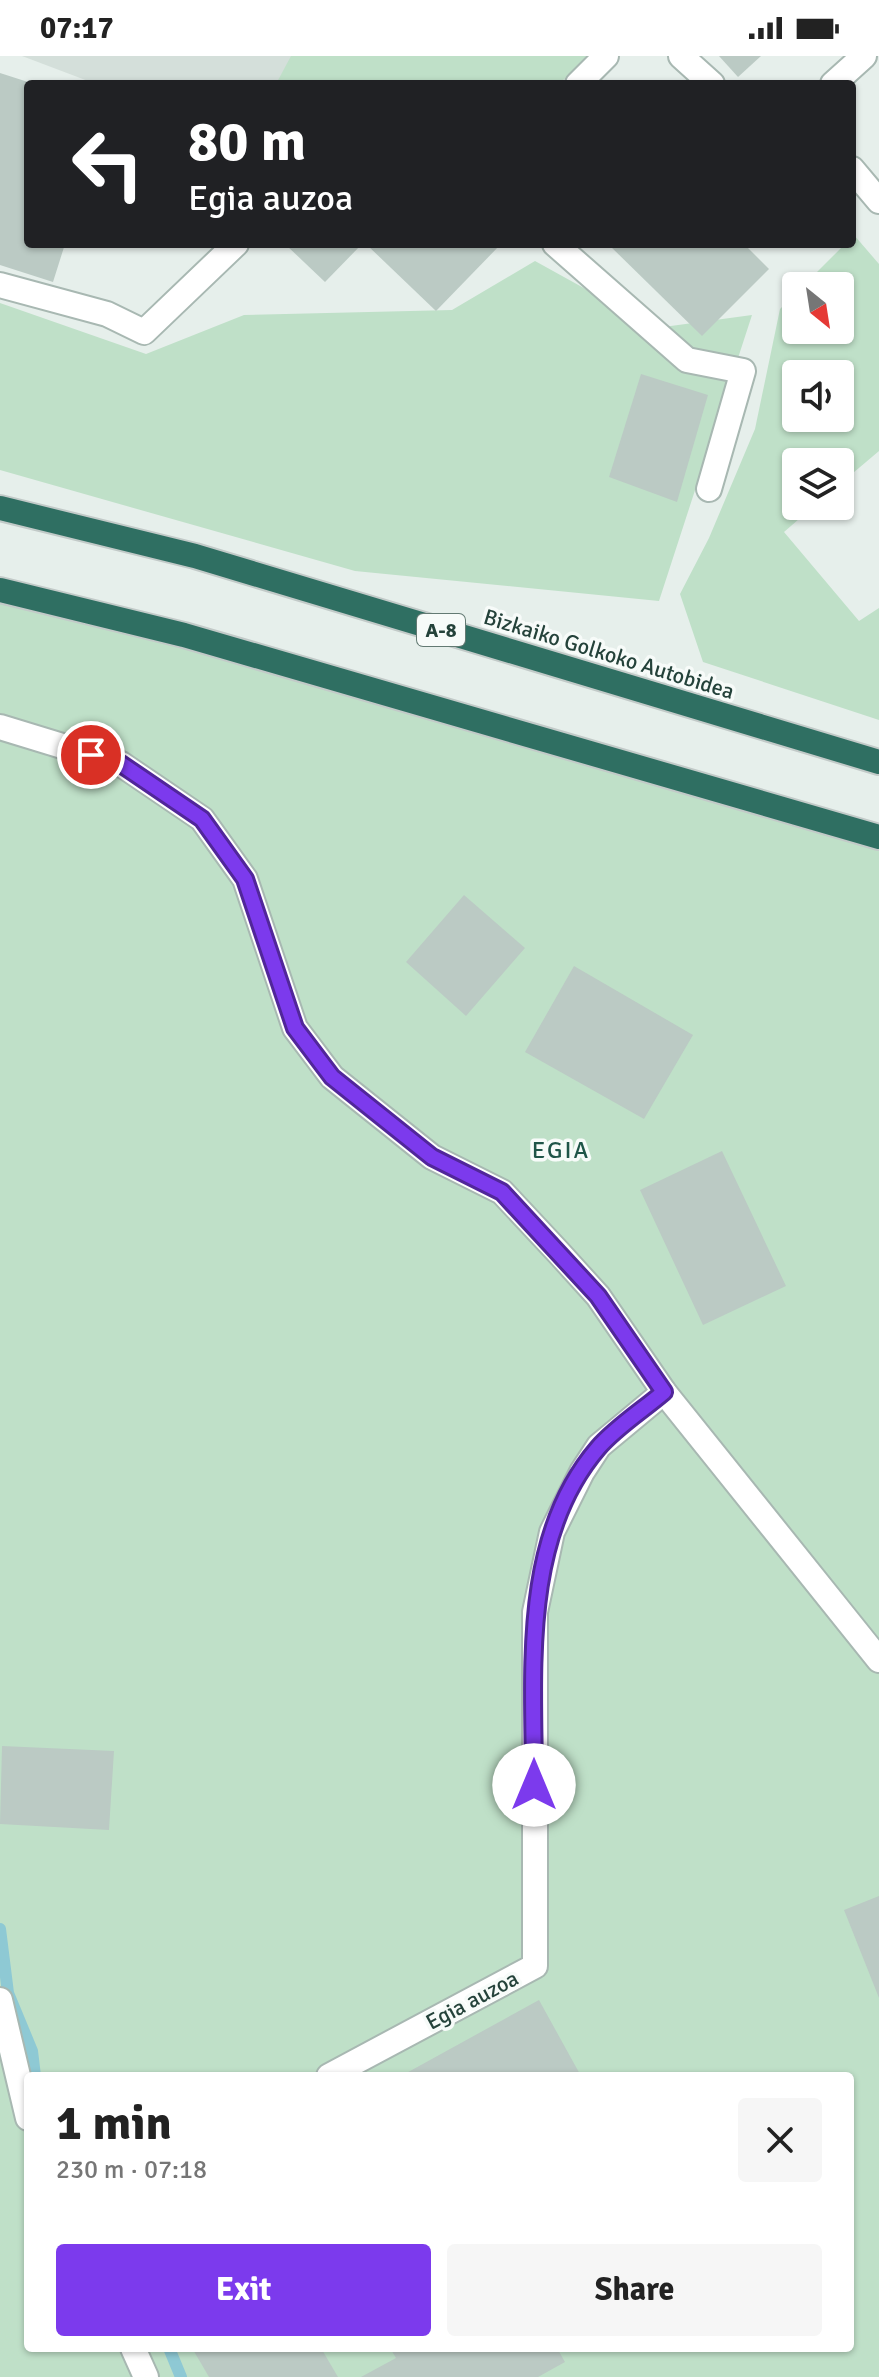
<!DOCTYPE html>
<html lang="en">
<head>
<meta charset="utf-8">
<style>
	body { margin:0; font-family:Signika,sans-serif; background:#f6f6f6; color:#222; height:100vh; display:flex; flex-direction:column; font-size:30px; white-space:nowrap }
	* { box-sizing:border-box; margin:0 }
	p { font-size:26px; color:#767676 }
	.icon { flex:none; width:44px; height:44px; fill:none; stroke:currentColor; stroke-width:2; stroke-linecap:round; stroke-linejoin:round }
	.map { position:relative; flex:1; overflow:hidden }
	.details { position:absolute; left:24px; top:2016px; width:830px; height:280px; display:flex; flex-direction:column; background:#fff; border-radius:8px; box-shadow:0 2px 6px #0004 }
	.details>* { flex:none }
	.hud { position:absolute; left:24px; top:24px; width:832px; height:168px; border-radius:8px; box-shadow:0 2px 6px #0004; background:#202124; color:#fff; overflow:hidden }
	.needle { width:52px; rotate:150deg }
	.tools { position:absolute; left:782px; top:216px; display:grid; gap:16px }
	.tools a { display:grid; place-items:center; width:72px; height:72px; border-radius:8px; background:#fff; box-shadow:0 2px 6px #0004; font-size:40px }
	.pin { position:absolute; display:grid; place-items:center; width:68px; height:68px; color:#fff; margin:-34px; border:4px solid #fff; border-radius:50%; box-shadow:0 2px 8px #0007 }
	.me { position:absolute; width:88px; margin:-44px; rotate:0deg; stroke-linejoin:round; filter:drop-shadow(0 0 6px #0008) }
	.turn { display:flex; align-items:center; gap:28px; height:168px; padding:0 32px; font-size:36px }
	.turn .icon { width:104px; height:104px; stroke-width:2.5 }
	.turn b { display:block; font-size:56px; line-height:68px }
	.round { display:grid; place-items:center; flex:none; width:84px; height:84px; border-radius:8px; background:#f6f6f6 }
	.head { display:flex; align-items:center; justify-content:space-between; height:136px; padding:0 32px }
	h1 { font-size:48px; font-weight:700; line-height:60px }
	.cta { display:flex; gap:16px; margin-top:auto; padding:16px 32px }
	.cta a { flex:1; height:92px; border-radius:8px; background:#7c3aed; color:#fff; font-size:32px; font-weight:700; line-height:92px; text-align:center }
	.cta a+a { background:#f6f6f6; color:#222 }
	.status { display:flex; justify-content:space-between; align-items:center; height:56px; padding:0 40px; background:#fff; direction:ltr }
	.status svg { height:22px; fill:currentColor }
	.map>svg:first-child { display:block }
	.built { fill:#d4dfda }
	.green { fill:#bfe0c8; fill-rule:evenodd }
	.lines { fill:none; stroke-linecap:round; stroke-linejoin:round }
	.stream { stroke:#8ec9d4; stroke-width:12 }
	.building { fill:#bbcac4 }
	.minor-casing { stroke:#a8b8b2; stroke-width:28 }
	.highway-casing { stroke:#c2cac8; stroke-width:28 }
	.minor { stroke:#fff; stroke-width:24 }
	.highway { stroke:#2f6f62; stroke-width:24 }
	.route-casing { stroke:#51269a; stroke-width:20 }
	.route { stroke:#7c3aed; stroke-width:14 }
	.labels { text-anchor:middle; dominant-baseline:central; stroke-width:7; stroke-linejoin:round; paint-order:stroke }
	.shield { fill:#f7fbf9; stroke:#637a73; stroke-width:2 }
	.shield-label { font-size:20px; font-weight:bold; fill:#24423a }
	.street-label { font-size:22px; fill:#24423a; stroke:#f7fbf9 }
	.neighbourhood-label { font-size:24px; letter-spacing:2px; fill:#1f5548; stroke:#f7fbf9 }
</style>
</head>
<body>
<div class="status"><b>07:17</b><svg viewBox="0 0 49 12"><path d="M0 12V9h3v3zM5 12V6h3v6zM10 12V3h3v9zM15 12V0h3v12zM26 1h20v11H26zM47 4h2v5h-2z"/></svg></div>
<div class="map">
<svg width="879" height="2321" viewBox="0 0 879 2321">
	<rect width="100%" height="100%" fill="#e6efeb"/>
	<!-- built -->
	<path class="built" d="M22,0H303L291,28H96Z"/>
	<!-- green -->
	<g class="green">
		<path d="M291,0H589L559,28H276Z"/>
		<path d="M854,179L879,208V395L840,428V406H796V450H814L784,476L859,565L879,552V664L703,606L680,538L709,482L755,373L780,253L796,237V274H840V230H803L845,188H852ZM796,318H840V362H796Z"/>
		<path d="M535,205L656,272L752,259L659,545L355,515L0,414V247L146,298L244,259L452,254Z"/>
		<path d="M0,538L879,781V2321H0ZM28,2020H850V2292H28Z"/>
	</g>
	<g class="lines">
		<!-- stream -->
		<g class="stream">
			<path d="M0,1873L8,1937L32,1995L35,2020"/>
			<path d="M169,2292L181,2321"/>
		</g>
	</g>
	<!-- building -->
	<g class="building">
		<path d="M719,0H761L738,21Z"/>
		<path d="M0,17L28,26V188H65L53,226L0,209Z"/>
		<path d="M285,188H362L325,226Z"/>
		<path d="M366,188H501L436,255Z"/>
		<path d="M608,188H744L769,213L702,280Z"/>
		<path d="M641,318L708,339L677,446L609,421Z"/>
		<path d="M464,839L525,892L466,960L406,906Z"/>
		<path d="M574,910L693,979L644,1063L525,996Z"/>
		<path d="M722,1095L786,1230L703,1269L640,1134Z"/>
		<path d="M2,1690L114,1695L109,1774L0,1768Z"/>
		<path d="M879,1840V1942L844,1854Z"/>
		<path d="M539,1944L581,2020H401Z"/>
		<path d="M192,2292H321L338,2321H209Z"/>
		<path d="M390,2292H557L565,2306L538,2321H361L396,2302Z"/>
	</g>
	<g class="lines">
		<defs>
			<g id="minor">
				<path d="M681,0L712,28"/>
				<path d="M578,28L606,0"/>
				<path d="M833,28L864,0"/>
				<path d="M852,113L879,145"/>
				<path d="M555,188L687,304L743,315L709,433"/>
				<path d="M0,229L107,258L144,276L236,188"/>
				<path d="M0,671L121,708L202,763L245,823L295,972L332,1021L432,1101L502,1136L559,1197L598,1240L664,1336L879,1604"/>
				<path d="M0,1944L28,2062"/>
				<path d="M329,2020L535,1910V1556L552,1476L582,1416L599,1390L664,1336"/>
				<path d="M133,2292L146,2321"/>
			</g>
			<g id="highway">
				<path d="M0,452L195,500L879,706"/>
				<path d="M0,534L184,579L879,781"/>
			</g>
		</defs>
		<!-- minor casing -->
		<use href="#minor" class="minor-casing"/>
		<!-- highway casing -->
		<use href="#highway" class="highway-casing"/>
		<!-- minor -->
		<use href="#minor" class="minor"/>
		<!-- highway -->
		<use href="#highway" class="highway"/>
	</g>
	<g class="lines">
		<defs>
			<path id="route" d="M91,699L121,708L202,763L245,823L295,972L332,1021L432,1101L502,1136L598,1240L664,1336C643,1354 616,1371 598,1392C520,1483 534,1617 534,1729"/>
		</defs>
		<!-- route casing -->
		<use href="#route" class="route-casing"/>
		<!-- route -->
		<use href="#route" class="route"/>
	</g>
	<g class="labels">
		<!-- shield labels -->
		<rect class="shield" x="417" y="558" width="48" height="32" rx="6"/>
		<g class="shield-label">
			<text x="441" y="574">A-8</text>
		</g>
		<!-- street labels -->
		<g class="street-label">
			<text transform="translate(609 598) rotate(17)">Bizkaiko Golkoko Autobidea</text>
			<text transform="translate(472 1944) rotate(-28)">Egia auzoa</text>
		</g>
		<!-- neighbourhood labels -->
		<g class="neighbourhood-label">
			<text x="561" y="1094">EGIA</text>
		</g>
	</g>
</svg>
<div class="tools">
<a><svg class="needle" viewBox="-14 -14 28 28"><path d="M0-13l5 13h-10z" fill="#e53935"/><path d="M0 13l5-13h-10z" fill="#767676"/></svg></a>
<a><svg class="icon" aria-label="sound" viewBox="0 0 24 24"><path d="M4 9h4l5-4v14l-5-4H4zM17 9q2 3 0 6"/></svg></a>
<a><svg class="icon" aria-label="layers" viewBox="0 0 24 24"><path d="M12 4l9 5-9 5-9-5zM3 14l9 5 9-5"/></svg></a>
</div>
<div class="pin" style="left:91px;top:699px;background:#d93025"><svg class="icon" aria-label="arrive" viewBox="0 0 24 24"><path d="M6 21V4h12l-3 4 3 4H6"/></svg></div>
<svg class="me" style="left:534px;top:1729px" viewBox="-20 -20 40 40"><circle r="19" fill="#fff"/><path d="M0-13L10 11 0 6-10 11z" fill="#7c3aed"/></svg>
<div class="hud">
<div class="turn"><svg class="icon" aria-label="left" viewBox="0 0 24 24"><path d="M17 20v-9H6M10 6l-5 5 5 5"/></svg><div><b>80 m</b>Egia auzoa</div></div>
</div>
<section class="details">
<div class="head"><div><h1>1 min</h1><p>230 m · 07:18</p></div><a class="round"><svg class="icon" aria-label="close" viewBox="0 0 24 24"><path d="M6 6l12 12M18 6L6 18"/></svg></a></div>
<div class="cta"><a>Exit</a><a>Share</a></div>
</section>
</div>
</body>
</html>
